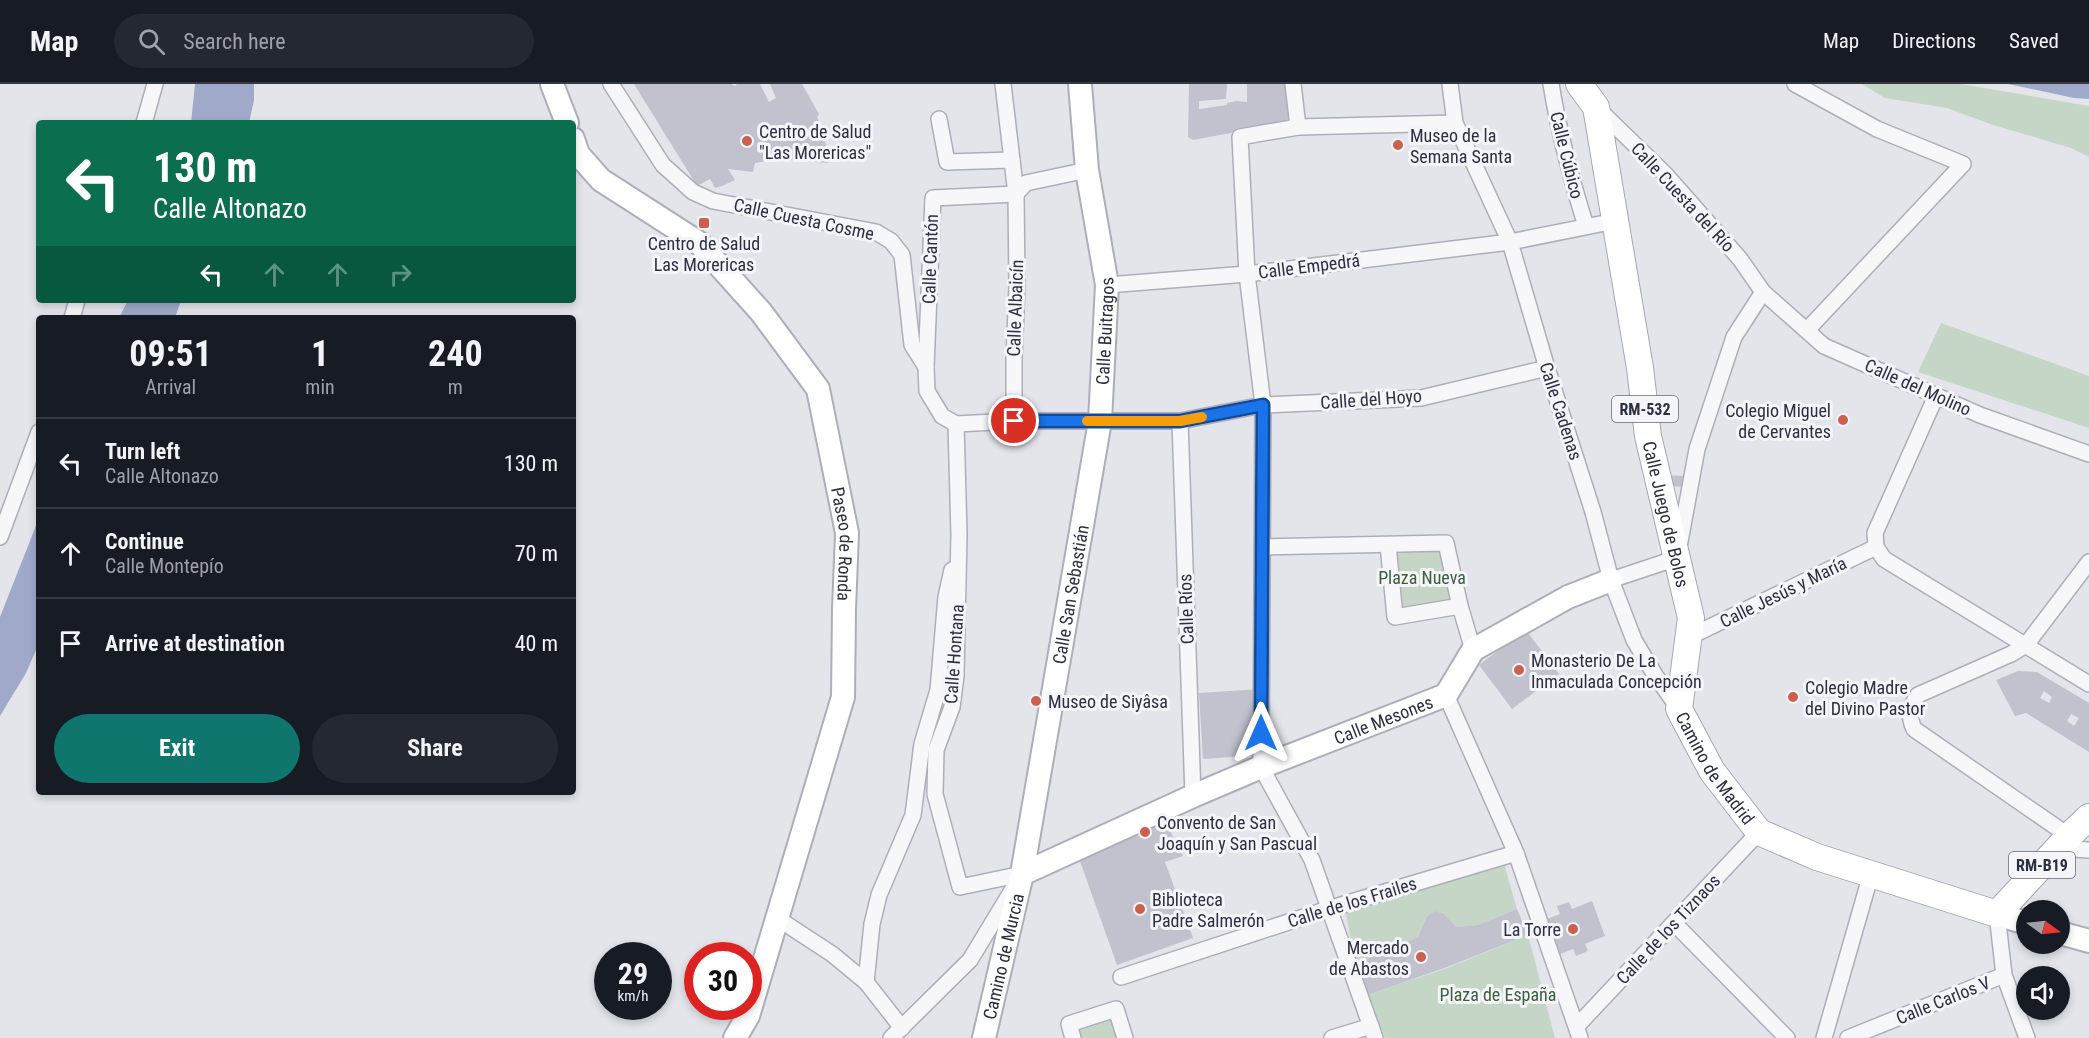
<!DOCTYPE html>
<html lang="en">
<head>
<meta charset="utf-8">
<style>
	body { margin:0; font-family:"Roboto Condensed",sans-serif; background:#242831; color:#f1f3f6; height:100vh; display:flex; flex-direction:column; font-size:22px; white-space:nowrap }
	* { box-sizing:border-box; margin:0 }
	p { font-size:20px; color:#9ea1a6 }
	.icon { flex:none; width:33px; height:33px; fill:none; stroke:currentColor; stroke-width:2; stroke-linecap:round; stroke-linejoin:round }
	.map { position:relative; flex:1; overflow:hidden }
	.panel { position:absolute; left:36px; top:231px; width:540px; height:480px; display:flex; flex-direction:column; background:#171b24; border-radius:6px; box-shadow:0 3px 9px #0003 }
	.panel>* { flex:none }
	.top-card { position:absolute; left:36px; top:36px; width:540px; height:183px; border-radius:6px; box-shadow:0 3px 9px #0003; background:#0b6e4f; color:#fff; overflow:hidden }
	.needle { width:39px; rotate:105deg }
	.buttons { position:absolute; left:2016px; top:816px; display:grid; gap:12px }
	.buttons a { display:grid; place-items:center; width:54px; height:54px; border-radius:50%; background:#171b24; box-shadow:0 3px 9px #0003; font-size:30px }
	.speed { position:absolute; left:594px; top:858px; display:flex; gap:12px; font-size:30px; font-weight:700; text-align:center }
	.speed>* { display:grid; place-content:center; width:78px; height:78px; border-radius:50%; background:#171b24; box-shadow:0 3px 9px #0003; line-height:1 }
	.speed small { font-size:15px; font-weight:400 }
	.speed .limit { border:9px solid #d22; background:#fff; color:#111 }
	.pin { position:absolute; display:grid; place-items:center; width:51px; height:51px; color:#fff; margin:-26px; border:3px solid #fff; border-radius:50%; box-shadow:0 2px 6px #0007 }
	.me { position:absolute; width:66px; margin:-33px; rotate:0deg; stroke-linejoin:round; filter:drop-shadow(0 0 4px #0008) }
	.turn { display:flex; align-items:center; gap:21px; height:126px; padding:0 18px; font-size:27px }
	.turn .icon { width:78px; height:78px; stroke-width:2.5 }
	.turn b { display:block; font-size:42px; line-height:51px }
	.lanes { display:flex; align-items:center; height:57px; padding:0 18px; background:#0003; justify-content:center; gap:30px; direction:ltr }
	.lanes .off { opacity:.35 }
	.eta { display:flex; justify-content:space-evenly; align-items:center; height:102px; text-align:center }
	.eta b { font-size:36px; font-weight:700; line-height:42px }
	.action { display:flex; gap:12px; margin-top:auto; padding:12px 18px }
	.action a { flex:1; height:69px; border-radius:36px; background:#0f766e; color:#fff; font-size:24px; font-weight:700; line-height:69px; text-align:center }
	.action a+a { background:#242831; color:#f1f3f6 }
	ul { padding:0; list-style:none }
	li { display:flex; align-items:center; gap:18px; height:90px; padding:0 18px; border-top:2px solid #363941 }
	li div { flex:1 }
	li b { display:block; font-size:22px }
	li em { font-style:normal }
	header { display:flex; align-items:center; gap:36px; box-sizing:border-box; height:84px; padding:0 30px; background:#171b24; border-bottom:2px solid #363941 }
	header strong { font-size:28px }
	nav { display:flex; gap:33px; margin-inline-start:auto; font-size:21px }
	.search { width:420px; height:54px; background:#242831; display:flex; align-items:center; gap:15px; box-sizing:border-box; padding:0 21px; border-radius:33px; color:#9ea1a6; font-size:22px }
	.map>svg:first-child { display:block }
	.green { fill:#c5d5c6 }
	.water { fill:#a1a9ca }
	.building { fill:#c1c2ce; fill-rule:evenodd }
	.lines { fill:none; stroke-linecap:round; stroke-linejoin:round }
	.street-casing { stroke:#adaeb9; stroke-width:18 }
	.secondary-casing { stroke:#adaeb9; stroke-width:26 }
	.primary-casing { stroke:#a4a6b7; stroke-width:28 }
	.street { stroke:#f7f7fa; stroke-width:15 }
	.secondary { stroke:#fff; stroke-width:22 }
	.primary { stroke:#fff; stroke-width:26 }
	.route-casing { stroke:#114b97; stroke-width:15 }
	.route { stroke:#1a73e8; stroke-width:10 }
	.slow { stroke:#f59e0b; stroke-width:10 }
	.poi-dot { fill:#cb604e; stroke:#f4f4f9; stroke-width:2 }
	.labels { text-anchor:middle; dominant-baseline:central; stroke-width:6; stroke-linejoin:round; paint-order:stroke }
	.shield { fill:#f4f4f9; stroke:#68697a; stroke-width:1.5 }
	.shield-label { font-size:16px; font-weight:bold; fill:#2c2e44 }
	.poi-label { font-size:18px; fill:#2c2e44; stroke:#f4f4f9; text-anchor:start }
	.street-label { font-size:18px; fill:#2c2e44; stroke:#f4f4f9 }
	.park-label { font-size:18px; fill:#3a5f3d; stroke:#f4f4f9 }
</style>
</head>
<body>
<header>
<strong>Map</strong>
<div class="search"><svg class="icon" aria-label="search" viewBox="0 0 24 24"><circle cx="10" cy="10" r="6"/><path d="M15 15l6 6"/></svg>Search here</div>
<nav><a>Map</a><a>Directions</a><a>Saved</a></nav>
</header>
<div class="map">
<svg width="2089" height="954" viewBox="0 0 2089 954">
	<rect width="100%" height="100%" fill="#e4e5eb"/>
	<!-- green -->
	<g class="green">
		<path d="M1862,0H1961L2089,22V73L2071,64L1993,41L1947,24L1885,14Z"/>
		<path d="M1941,239L2089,292V344L1918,288Z"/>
		<path d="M1446,459L1460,522L1395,533L1388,461Z"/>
		<path d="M1502,773L1517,825L1478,841L1457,843L1443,829L1435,827L1427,832L1418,853L1356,880L1345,826Z"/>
		<path d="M1528,851L1555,954H1385L1368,911L1447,884Z"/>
		<path d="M1116,925L1125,954H1073L1069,940Z"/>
	</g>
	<!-- water -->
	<g class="water">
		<path d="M195,0H254V16L249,39H191Z"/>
		<path d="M2008,0H2089V15L2074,14Z"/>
		<path d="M128,216H181L175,234H119Z"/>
		<path d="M39,434V559L26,589L0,632V533Z"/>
	</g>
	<!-- building -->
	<g class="building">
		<path d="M634,0H731L735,2L737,0H760L769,18L776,14L770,0H802L819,30L817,33L825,50L822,51L827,63L828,79L779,75L755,79L753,88L728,85L735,96L722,102L715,104L710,95L697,102Z"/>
		<path d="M1189,0H1227L1226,15L1199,17V25L1227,21V19L1236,17L1247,18V0H1289L1291,35L1289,38L1193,56L1188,53Z"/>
		<path d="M1663,391L1685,392V403L1665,402Z"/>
		<path d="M1526,546L1559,590L1512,625L1479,581Z"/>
		<path d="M2018,587L2037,588L2089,619V668L2026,629L2015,632L1996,596ZM2044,607L2052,613L2049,619L2040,614ZM2071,630L2079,634L2074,642L2067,637Z"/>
		<path d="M1262,605L1261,671L1203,675L1199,609Z"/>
		<path d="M1162,731L1183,772L1165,778L1193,854L1117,881L1076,766Z"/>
		<path d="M1592,817L1605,852L1585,860L1588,867L1576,872L1573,865L1555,872L1542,837L1560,830L1557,822L1569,818L1572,825Z"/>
		<path d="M1517,825L1528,851L1447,883L1368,911L1356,880L1418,853L1427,832L1435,827L1443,829L1457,843L1478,841Z"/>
	</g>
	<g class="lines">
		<defs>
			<g id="street">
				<path d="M611,0L663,81L693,108L713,117L876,148L891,157L902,171L912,261L926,283L927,307L942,332L956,340"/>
				<path d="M1003,0L1016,110L1017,202L1014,275V337"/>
				<path d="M1293,0L1298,43"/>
				<path d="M1450,0L1455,39L1510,158L1547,284L1593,428L1611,496L1634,556L1655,591L1679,625"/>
				<path d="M1551,0C1559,49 1571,95 1586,142"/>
				<path d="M1795,0L1877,45L1963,80L1807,246"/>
				<path d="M1596,23L1666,91L1740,175L1763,208L1824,262L1980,331L2089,370"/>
				<path d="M939,35L947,78L1012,76"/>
				<path d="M144,39L155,0"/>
				<path d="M1016,110L1026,99L1087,86"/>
				<path d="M1107,201L1247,190L1510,158L1615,137"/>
				<path d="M72,234L77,216"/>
				<path d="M926,283L933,114L1016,110"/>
				<path d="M1936,312L1875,449L1876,463L1884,475L2089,600"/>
				<path d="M1180,337L1193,712"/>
				<path d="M956,340L1014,337H1180L1263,321L1421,314L1547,284"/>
				<path d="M956,340L959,450L956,592L952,623L936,666L935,710L960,803L1022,790"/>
				<path d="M0,453L39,348"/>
				<path d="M1388,461L1395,533L1460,522"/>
				<path d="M1263,463L1446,459L1460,522L1473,566"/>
				<path d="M1611,496L1677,474L1697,365L1734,253L1763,208"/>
				<path d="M1689,553L1876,463"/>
				<path d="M1446,611L1516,769L1580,954"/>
				<path d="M2069,752L1914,645C1908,631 1909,624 1918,611L2011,570L2026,561L2089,478"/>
				<path d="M2058,764L2089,766"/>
				<path d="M1997,830L2004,891L2027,954"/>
				<path d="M777,834L832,870L866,898L902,944"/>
				<path d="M1674,839L1787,954"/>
				<path d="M1121,893L1328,825L1516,769"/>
				<path d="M866,898L872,840L879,811L913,731L922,660L938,606L946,513L952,486"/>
				<path d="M1577,942L1759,748"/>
				<path d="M891,954L970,876L1013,805"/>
				<path d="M1073,954L1069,940L1116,925L1125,954"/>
				<path d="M1332,954L1371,942"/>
				<path d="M1375,954L1312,776L1261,683L1263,321L1247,190L1240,53L1298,43L1455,39"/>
				<path d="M1824,954L1871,790"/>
				<path d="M1848,954L2004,891"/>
			</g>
			<g id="secondary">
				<path d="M552,0L567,39"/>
				<path id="s1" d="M573,55L578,70L601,96L699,159L761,228L818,305L847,449L844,525L843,613L748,932L735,954"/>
				<path id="s2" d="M1022,790L1193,712L1261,683L1446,611L1473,566L1568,513L1611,496"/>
				<path d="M1997,830L2026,839"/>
				<path d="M2060,849L2089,857"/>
				<path id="s3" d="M984,954L1022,790L1100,337L1107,201L1087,86L1080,0"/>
			</g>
			<g id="primary">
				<path id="s4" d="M1579,0L1596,23L1640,284L1648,352L1691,534L1679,625L1712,687L1759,748L1817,773L1997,830L2069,752L2089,733"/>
			</g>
		</defs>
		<!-- street casing -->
		<use href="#street" class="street-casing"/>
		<!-- secondary casing -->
		<use href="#secondary" class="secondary-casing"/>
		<!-- primary casing -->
		<use href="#primary" class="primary-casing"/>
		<!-- street -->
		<use href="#street" class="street"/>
		<!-- secondary -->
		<use href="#secondary" class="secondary"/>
		<!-- primary -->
		<use href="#primary" class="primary"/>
	</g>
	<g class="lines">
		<defs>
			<path id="route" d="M1014,337H1180L1263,321L1261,649"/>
		</defs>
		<!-- route casing -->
		<use href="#route" class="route-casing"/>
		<!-- route -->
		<use href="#route" class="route"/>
		<!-- slow -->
		<path class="slow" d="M1087,337H1180L1202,333"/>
	</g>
	<!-- markers -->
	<g class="poi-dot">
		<circle cx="747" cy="57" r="6"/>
		<circle cx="1398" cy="61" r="6"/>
		<rect x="698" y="133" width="12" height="12" rx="3"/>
		<circle cx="1843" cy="336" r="6"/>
		<circle cx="1519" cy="586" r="6"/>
		<circle cx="1793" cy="613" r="6"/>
		<circle cx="1036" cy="617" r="6"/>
		<circle cx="1145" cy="748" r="6"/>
		<circle cx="1140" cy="825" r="6"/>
		<circle cx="1573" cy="845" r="6"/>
		<circle cx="1421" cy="873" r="6"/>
	</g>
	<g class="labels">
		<!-- shield labels -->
		<g class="shield">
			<rect x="1612" y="312" width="66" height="26" rx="4.5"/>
			<rect x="2009" y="768" width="66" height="26" rx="4.5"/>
		</g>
		<g class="shield-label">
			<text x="1645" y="325">RM-532</text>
			<text x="2042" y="781">RM-B19</text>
		</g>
		<!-- poi labels -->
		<g class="poi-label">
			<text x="759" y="47">Centro de Salud<tspan x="759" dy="21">"Las Morericas"</tspan></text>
			<text x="1410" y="51">Museo de la<tspan x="1410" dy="21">Semana Santa</tspan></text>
			<text x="704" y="159" text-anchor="middle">Centro de Salud<tspan x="704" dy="21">Las Morericas</tspan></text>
			<text x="1831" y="326" text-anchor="end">Colegio Miguel<tspan x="1831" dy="21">de Cervantes</tspan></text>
			<text x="1531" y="576">Monasterio De La<tspan x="1531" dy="21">Inmaculada Concepción</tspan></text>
			<text x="1805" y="603">Colegio Madre<tspan x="1805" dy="21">del Divino Pastor</tspan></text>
			<text x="1048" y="617">Museo de Siyâsa</text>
			<text x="1157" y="738">Convento de San<tspan x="1157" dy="21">Joaquín y San Pascual</tspan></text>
			<text x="1152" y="815">Biblioteca<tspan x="1152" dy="21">Padre Salmerón</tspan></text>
			<text x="1561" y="845" text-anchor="end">La Torre</text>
			<text x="1409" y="863" text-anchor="end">Mercado<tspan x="1409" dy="21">de Abastos</tspan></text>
		</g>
		<!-- street labels -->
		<g class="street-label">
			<text transform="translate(1567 71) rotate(76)">Calle Cúbico</text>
			<text transform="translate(1683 113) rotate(47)">Calle Cuesta del Río</text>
			<text transform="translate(804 135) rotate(12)">Calle Cuesta Cosme</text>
			<text transform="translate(930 175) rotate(-88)">Calle Cantón</text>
			<text transform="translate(1309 182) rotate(-7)">Calle Empedrá</text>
			<text transform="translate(1015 224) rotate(-88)">Calle Albaicín</text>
			<text stroke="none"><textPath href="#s3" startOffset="718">Calle Buitragos</textPath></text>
			<text transform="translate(1918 303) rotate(24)">Calle del Molino</text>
			<text transform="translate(1371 315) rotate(-4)">Calle del Hoyo</text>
			<text transform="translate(1561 327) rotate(72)">Calle Cadenas</text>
			<text stroke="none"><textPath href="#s4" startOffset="442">Calle Juego de Bolos</textPath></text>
			<text stroke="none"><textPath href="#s1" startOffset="513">Paseo de Ronda</textPath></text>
			<text transform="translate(1783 508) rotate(-26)">Calle Jesús y María</text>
			<text stroke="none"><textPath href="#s3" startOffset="452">Calle San Sebastián</textPath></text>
			<text transform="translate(1186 525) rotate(-92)">Calle Ríos</text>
			<text transform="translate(954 570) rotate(-86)">Calle Hontana</text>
			<text stroke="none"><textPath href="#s2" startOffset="393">Calle Mesones</textPath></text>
			<text stroke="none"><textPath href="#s4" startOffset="710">Camino de Madrid</textPath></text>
			<text transform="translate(1352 818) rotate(-17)">Calle de los Frailes</text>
			<text transform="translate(1668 845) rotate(-47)">Calle de los Tiznaos</text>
			<text stroke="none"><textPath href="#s3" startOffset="84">Camino de Murcia</textPath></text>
			<text transform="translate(1943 916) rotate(-22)">Calle Carlos V</text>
		</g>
		<!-- park labels -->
		<g class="park-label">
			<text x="1422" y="493">Plaza Nueva</text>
			<text x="1498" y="910">Plaza de España</text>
		</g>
	</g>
</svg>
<div class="buttons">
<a><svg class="needle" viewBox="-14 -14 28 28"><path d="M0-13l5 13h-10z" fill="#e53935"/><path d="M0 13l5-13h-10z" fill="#9ea1a6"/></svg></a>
<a><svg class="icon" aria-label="sound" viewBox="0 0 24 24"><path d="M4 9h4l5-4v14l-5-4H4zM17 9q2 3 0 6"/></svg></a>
</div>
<div class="speed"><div>29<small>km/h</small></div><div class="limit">30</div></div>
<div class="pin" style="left:1014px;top:337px;background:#d93025"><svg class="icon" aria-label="arrive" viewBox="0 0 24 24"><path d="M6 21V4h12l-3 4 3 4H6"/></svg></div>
<svg class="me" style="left:1261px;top:649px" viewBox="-20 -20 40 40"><path d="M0-17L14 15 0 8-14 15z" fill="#1a73e8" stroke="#fff" stroke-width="4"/></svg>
<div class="top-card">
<div class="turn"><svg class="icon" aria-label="left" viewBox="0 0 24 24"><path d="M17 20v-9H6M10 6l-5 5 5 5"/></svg><div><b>130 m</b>Calle Altonazo</div></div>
<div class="lanes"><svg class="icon" aria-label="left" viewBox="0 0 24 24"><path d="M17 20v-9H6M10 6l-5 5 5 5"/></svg><svg class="icon off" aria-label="ahead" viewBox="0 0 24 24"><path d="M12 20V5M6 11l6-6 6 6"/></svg><svg class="icon off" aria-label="ahead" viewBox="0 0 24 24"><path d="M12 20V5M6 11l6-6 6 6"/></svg><svg class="icon off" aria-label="right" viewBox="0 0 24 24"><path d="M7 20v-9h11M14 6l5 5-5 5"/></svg></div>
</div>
<section class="panel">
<div class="eta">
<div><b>09:51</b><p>Arrival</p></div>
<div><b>1</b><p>min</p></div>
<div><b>240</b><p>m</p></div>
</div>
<ul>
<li><svg class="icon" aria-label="left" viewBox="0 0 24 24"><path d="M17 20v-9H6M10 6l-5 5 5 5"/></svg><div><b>Turn left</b><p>Calle Altonazo</p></div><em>130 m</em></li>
<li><svg class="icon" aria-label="ahead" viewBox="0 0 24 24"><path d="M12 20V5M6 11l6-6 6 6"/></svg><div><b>Continue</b><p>Calle Montepío</p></div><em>70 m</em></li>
<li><svg class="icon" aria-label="arrive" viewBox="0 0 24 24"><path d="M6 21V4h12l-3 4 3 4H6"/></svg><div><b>Arrive at destination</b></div><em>40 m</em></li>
</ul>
<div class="action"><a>Exit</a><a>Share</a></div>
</section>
</div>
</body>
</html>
